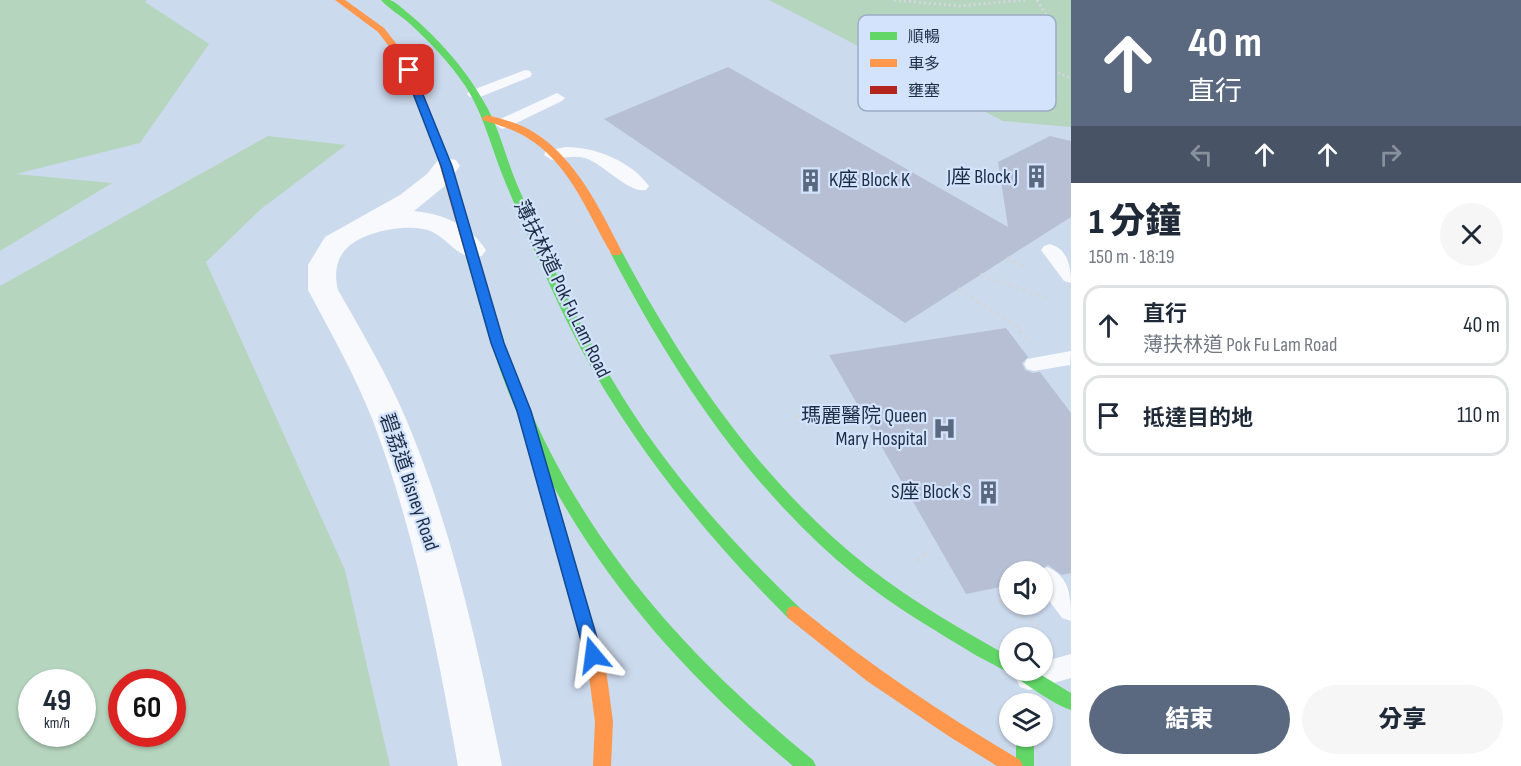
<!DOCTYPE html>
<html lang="zh-TW">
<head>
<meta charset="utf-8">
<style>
	body { margin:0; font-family:"Sofia Sans Condensed","Noto Sans TC",sans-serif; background:#f6f6f7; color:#1f2937; height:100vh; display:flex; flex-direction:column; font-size:22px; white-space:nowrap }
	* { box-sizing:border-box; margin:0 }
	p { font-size:20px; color:#747a83 }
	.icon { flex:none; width:33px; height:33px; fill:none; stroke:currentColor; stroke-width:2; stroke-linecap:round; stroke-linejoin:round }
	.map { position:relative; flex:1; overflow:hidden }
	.sheet { display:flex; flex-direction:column; background:#fff; width:450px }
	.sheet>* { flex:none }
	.hud { background:#5a6980; color:#fff; overflow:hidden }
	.tools { position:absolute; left:999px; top:561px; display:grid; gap:12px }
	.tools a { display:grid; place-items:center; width:54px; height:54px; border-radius:50%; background:#fff; box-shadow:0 2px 4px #0004; font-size:30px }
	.speed { position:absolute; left:18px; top:669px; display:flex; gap:12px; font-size:30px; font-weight:700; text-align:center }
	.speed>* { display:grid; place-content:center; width:78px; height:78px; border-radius:50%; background:#fff; box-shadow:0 2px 4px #0004; line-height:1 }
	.speed small { font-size:15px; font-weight:400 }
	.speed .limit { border:9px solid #d22; background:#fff; color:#111 }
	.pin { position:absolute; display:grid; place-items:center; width:51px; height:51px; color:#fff; margin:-26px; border-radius:12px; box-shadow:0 3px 9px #0006 }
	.me { position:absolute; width:66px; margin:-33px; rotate:344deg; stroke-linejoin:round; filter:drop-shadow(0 0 4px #0008) }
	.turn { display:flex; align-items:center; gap:21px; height:126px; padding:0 18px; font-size:27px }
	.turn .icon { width:78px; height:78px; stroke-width:2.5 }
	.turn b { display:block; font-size:42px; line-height:51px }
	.lanes { display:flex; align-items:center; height:57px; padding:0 18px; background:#0003; justify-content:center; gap:30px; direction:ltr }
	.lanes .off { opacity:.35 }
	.round { display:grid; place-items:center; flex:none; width:63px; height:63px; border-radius:32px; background:#f6f6f7 }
	.overview { display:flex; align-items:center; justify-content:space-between; height:102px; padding:0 18px }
	h1 { font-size:36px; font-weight:800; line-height:45px }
	.cta { display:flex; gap:12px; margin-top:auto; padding:12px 18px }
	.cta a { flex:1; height:69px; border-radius:36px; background:#5a6980; color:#fff; font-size:24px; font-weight:800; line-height:69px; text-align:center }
	.cta a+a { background:#f6f6f7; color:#1f2937 }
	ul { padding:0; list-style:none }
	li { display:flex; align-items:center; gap:18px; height:81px; margin:0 12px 9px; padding:0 6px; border:3px solid #e0e1e3; border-radius:18px }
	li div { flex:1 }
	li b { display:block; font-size:22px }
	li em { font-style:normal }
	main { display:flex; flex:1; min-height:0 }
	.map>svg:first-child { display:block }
	.green { fill:#b5d5be; fill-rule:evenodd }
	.building { fill:#b7bfd5 }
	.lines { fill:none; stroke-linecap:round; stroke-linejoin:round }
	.path-far2 { stroke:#d2d7dd; stroke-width:3; stroke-dasharray:2 3; stroke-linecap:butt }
	.path-far1 { stroke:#d2d7dd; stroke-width:4; stroke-dasharray:3 4.5; stroke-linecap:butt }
	.path { stroke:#d2d7dd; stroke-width:4.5; stroke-dasharray:4 5; stroke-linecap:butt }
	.lane { fill:#f7f9fc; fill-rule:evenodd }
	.street { fill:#f7f9fc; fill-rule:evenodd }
	.fast { fill:#63d668; fill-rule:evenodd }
	.slow { fill:#ff974d; fill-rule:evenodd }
	.jam { fill:#b3261e; fill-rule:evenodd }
	.route { fill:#1a73e8; stroke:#114b97; stroke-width:1.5 }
	.labels { text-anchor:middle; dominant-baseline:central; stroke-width:4.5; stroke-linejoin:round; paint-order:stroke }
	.poi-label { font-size:20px; fill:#1d2c45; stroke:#d3e3fc; text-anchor:end }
	.street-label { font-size:20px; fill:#1d2c45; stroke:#d3e3fc }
	.key { fill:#d3e3fc; stroke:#9cacc5; stroke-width:1.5 }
	.key-label { font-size:16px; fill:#1d2c45 }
</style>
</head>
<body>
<main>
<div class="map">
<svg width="1071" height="766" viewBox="0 0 1071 766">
	<rect width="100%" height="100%" fill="#ccdaee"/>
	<!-- green -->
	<g class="green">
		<path d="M0,0H147L145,2L209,44L140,143L16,174L112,183L0,251Z"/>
		<path d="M769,0H1071V127L1003,121Z"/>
		<path d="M268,136L346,145L261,209L206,262L345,570L390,766H0V286ZM82,682V734H32V682ZM122,682H172V734H122Z"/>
	</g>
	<!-- building -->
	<g class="building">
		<path d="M728,67L1008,227L998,162L1050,136L1071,141V217L905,323L604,119Z"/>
		<path d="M1006,328L1028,357L1022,363L1025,370L1033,373L1040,372L1071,413V573L1062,575L1048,565L1036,572H1010V585L966,594L829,355Z"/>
	</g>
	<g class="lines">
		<!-- path-far2 -->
		<g class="path-far2">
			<path d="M894,0L960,6L1025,0"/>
			<path d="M1037,0L1047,16L1044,67L1071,78"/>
		</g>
		<!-- path-far1 -->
		<g class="path-far1">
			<path d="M1007,258L1025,267"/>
			<path d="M980,275L1050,299"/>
			<path d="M958,289L1014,324L1026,338"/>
			<path d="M797,417L858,406"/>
		</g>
		<!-- path -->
		<g class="path">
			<path d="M916,561L927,553"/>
			<path d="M999,600L1039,626"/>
		</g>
		<!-- lane -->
		<g class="lane">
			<path d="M525,70L530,71L532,74L530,77L480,97H470L467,94L470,91Z"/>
			<path d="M557,93L565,98L562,101L508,127L502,129L494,124L496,121Z"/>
			<path d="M566,147C595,147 631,161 649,186L646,190C629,194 604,164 585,158C574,155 563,158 552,160L544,155L546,151Z"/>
			<path d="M1050,244C1068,249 1071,267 1071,283L1064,281L1041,250L1044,246Z"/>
			<path d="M1071,351L1070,365L1034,371L1027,369L1024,364L1027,359Z"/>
			<path d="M1047,567C1071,577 1071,598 1071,621L1062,618L1042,591V572H1038Z"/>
			<path d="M1071,654V678L1029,690L1020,687L1016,678L1019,670H1042V662Z"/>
		</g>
		<!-- street -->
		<path class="street" d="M447,158L456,160L460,166L446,185L414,211C443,214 470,225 486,250L482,256C456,263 448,233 423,229C400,224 355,233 342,254C335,265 335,278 338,290C362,332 387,374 406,419C453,530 478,649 502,766H458C437,649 415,532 373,421C355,375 331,333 308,290V265L325,237L400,195L427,174L438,160Z"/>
		<!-- fast -->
		<g class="fast">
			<path d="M381,0C384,0 387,0 390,0C396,2 403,9 408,13C438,38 465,68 484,102C499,127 505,155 516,182C545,250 575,318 613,381C663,466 729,540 800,608L802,613L800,618L794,620L788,618C707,537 636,450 581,349C553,296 529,239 506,184C492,151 485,117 466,87C450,63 430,42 409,23C400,15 389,9 381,0Z"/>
			<path d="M616,248L622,252C685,370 761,482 867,566C911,601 961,629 1010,657V670H1033L1071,693V710C1049,702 1029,685 1009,673C999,667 988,662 977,656C936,631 893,606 856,576C749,489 673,373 610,252Z"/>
			<path d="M472,253L478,257C491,302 504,347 522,391C586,545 685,655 813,760L816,766H793C666,660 571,546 508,391C491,348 479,302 466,257Z"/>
			<rect x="1016" y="736" width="18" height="30"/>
		</g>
		<!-- slow -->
		<g class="slow">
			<path d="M335,0H345L384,28L410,61L445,149L478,257L476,260L472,261L466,257L435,149L400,61L378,32Z"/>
			<path d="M487,115C503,119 521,124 535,133C577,160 600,209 622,252L620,255H612C587,213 570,163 526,137C513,129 498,125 483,120L482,118Z"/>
			<path d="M580,602L586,604L588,609L606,669L613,722L611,766H593L595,722L588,669L572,609L574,604Z"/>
			<path d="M794,606L800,608C869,665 943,714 1020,760L1023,766H997L950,737L867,681L788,618L786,613L788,608Z"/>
		</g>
		<!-- jam -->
		<path class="jam" d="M543,473L548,475L550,479L588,609L586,614L580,616L574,614L572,609L536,479L538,475Z"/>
	</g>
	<!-- route -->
	<path class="route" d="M409,67L413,70L452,166L504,343L531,411L602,655L599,660L593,663L587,660L585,655L517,411L491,343L441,166L404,70Z"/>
	<!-- icons -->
	<defs>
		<symbol id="building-bare" viewBox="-9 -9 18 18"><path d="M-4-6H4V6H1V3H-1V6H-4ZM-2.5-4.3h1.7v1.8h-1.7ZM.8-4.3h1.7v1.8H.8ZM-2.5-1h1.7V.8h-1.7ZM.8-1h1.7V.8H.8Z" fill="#5a6980" stroke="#d3e3fc" stroke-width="2.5" paint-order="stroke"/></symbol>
		<symbol id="hospital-bare" viewBox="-9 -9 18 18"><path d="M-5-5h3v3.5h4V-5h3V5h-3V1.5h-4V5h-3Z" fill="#5a6980" stroke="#d3e3fc" stroke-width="2.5" paint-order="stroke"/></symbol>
	</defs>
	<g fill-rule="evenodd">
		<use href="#building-bare" x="1020" y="160" width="33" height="33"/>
		<use href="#building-bare" x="794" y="164" width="33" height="33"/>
		<use href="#hospital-bare" x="928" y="412" width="33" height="33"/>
		<use href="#building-bare" x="972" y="476" width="33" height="33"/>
	</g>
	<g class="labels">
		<!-- poi labels -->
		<g class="poi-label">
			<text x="1018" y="177">J座 Block J</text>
			<text x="829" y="180" text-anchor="start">K座 Block K</text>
			<text x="927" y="416">瑪麗醫院 Queen<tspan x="927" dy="23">Mary Hospital</tspan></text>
			<text x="971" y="492">S座 Block S</text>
		</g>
		<!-- street labels -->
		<g class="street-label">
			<text transform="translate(562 289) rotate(64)">薄扶林道 Pok Fu Lam Road</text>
			<text transform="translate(409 482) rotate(71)">碧荔道 Bisney Road</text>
		</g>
	</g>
	<!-- legend -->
	<rect x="858" y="15" width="198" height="96" rx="9" class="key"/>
	<rect x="870" y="32" width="27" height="8" fill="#63d668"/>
	<rect x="870" y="59" width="27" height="8" fill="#ff974d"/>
	<rect x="870" y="86" width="27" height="8" fill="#b3261e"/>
	<g class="key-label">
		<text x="908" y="42">順暢</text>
		<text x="908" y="69">車多</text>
		<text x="908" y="96">壅塞</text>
	</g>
</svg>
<div class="tools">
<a><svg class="icon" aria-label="sound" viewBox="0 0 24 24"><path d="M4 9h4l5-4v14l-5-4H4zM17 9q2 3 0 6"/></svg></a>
<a><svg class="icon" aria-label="search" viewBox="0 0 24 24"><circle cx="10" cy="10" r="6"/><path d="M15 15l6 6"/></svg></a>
<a><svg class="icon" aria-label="layers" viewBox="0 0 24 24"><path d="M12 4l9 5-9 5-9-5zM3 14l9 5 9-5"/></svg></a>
</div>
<div class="speed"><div>49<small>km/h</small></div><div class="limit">60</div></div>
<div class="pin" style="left:409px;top:70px;background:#d93025"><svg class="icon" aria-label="arrive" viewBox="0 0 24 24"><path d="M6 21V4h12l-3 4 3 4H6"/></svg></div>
<svg class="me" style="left:593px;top:655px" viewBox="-20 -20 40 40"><path d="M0-17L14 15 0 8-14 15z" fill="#1a73e8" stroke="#fff" stroke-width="4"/></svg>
</div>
<section class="sheet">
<div class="hud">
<div class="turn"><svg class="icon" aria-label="ahead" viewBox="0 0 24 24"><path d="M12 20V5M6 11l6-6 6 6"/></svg><div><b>40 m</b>直行</div></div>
<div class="lanes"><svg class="icon off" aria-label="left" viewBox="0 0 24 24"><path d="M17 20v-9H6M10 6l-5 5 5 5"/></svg><svg class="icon" aria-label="ahead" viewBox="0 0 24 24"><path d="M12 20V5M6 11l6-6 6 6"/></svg><svg class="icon" aria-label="ahead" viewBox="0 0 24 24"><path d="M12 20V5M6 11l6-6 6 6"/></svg><svg class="icon off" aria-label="right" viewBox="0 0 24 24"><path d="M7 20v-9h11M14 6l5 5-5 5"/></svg></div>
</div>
<div class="overview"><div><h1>1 分鐘</h1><p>150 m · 18:19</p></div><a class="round"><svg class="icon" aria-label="close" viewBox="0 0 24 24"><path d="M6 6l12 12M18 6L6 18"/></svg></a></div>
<ul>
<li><svg class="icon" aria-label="ahead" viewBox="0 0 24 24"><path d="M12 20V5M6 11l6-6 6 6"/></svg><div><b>直行</b><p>薄扶林道 Pok Fu Lam Road</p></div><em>40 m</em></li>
<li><svg class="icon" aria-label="arrive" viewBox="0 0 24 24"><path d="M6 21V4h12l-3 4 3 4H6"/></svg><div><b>抵達目的地</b></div><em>110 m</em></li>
</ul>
<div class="cta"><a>結束</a><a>分享</a></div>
</section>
</main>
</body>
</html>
